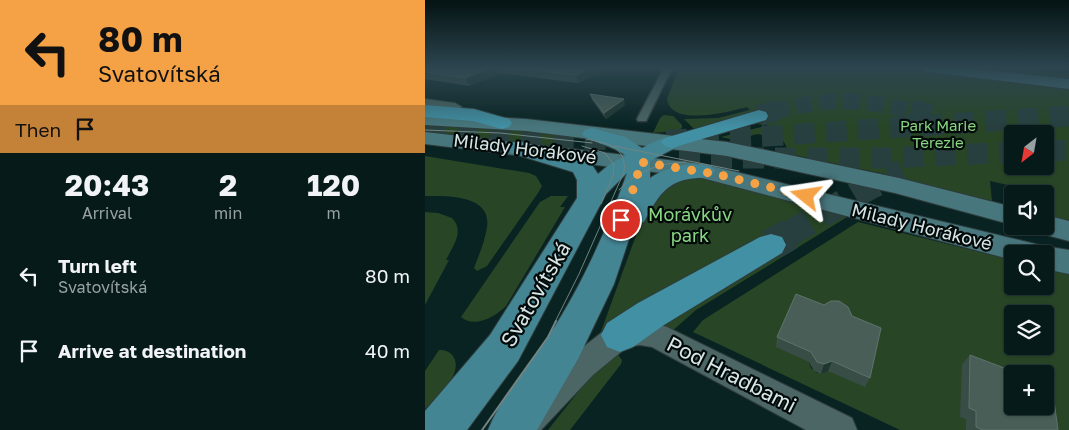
<!DOCTYPE html>
<html lang="en">
<head>
<meta charset="utf-8">
<style>
	body { margin:0; font-family:"Golos Text",sans-serif; background:#0f2323; color:#f1f3f6; height:100vh; display:flex; flex-direction:column; font-size:19px; white-space:nowrap }
	* { box-sizing:border-box; margin:0 }
	p { font-size:16px; color:#98a1a2 }
	.icon { flex:none; width:28px; height:28px; fill:none; stroke:currentColor; stroke-width:2; stroke-linecap:round; stroke-linejoin:round }
	.map { position:relative; flex:1; overflow:hidden }
	.panel { display:flex; flex-direction:column; background:#061a1a; width:425px }
	.panel>* { flex:none }
	.top-card { background:#f5a246; color:#111; overflow:hidden }
	.needle { width:32px; rotate:211deg }
	.controls { position:absolute; left:579px; top:125px; display:grid; gap:10px }
	.controls a { display:grid; place-items:center; width:50px; height:50px; border-radius:5px; background:#061a1a; box-shadow:0 1px 4px #0004,0 0 0 1px #273839; font-size:25px }
	.pin { position:absolute; display:grid; place-items:center; width:42px; height:42px; color:#fff; margin:-21px; border:2px solid #fff; border-radius:50%; box-shadow:0 1px 5px #0007 }
	.me { position:absolute; width:55px; margin:-28px; rotate:285deg; stroke-linejoin:round; filter:drop-shadow(0 0 4px #0008) }
	.turn { display:flex; align-items:center; gap:18px; height:105px; padding:0 15px; font-size:22px }
	.turn .icon { width:65px; height:65px; stroke-width:2.5 }
	.turn b { display:block; font-size:35px; line-height:42px }
	.then { display:flex; align-items:center; height:48px; padding:0 15px; background:#0003; gap:10px; font-size:19px }
	.eta { display:flex; justify-content:space-evenly; align-items:center; height:85px; text-align:center }
	.eta b { font-size:30px; font-weight:700; line-height:35px }
	ul { padding:0; list-style:none }
	li { display:flex; align-items:center; gap:15px; height:75px; padding:0 15px }
	li div { flex:1 }
	li b { display:block; font-size:19px }
	li em { font-style:normal }
	main { display:flex; flex:1; min-height:0 }
	.map>svg:first-child { display:block }
	.green { fill:#284626; fill-rule:evenodd }
	.lines { fill:none; stroke-linecap:round; stroke-linejoin:round }
	.trunk-tunnel-far3 { stroke:#27403f; stroke-width:16; stroke-dasharray:16 8; stroke-linecap:butt }
	.trunk-tunnel-far2 { stroke:#27403f; stroke-width:21; stroke-dasharray:21 11; stroke-linecap:butt }
	.trunk-tunnel-far1 { stroke:#27403f; stroke-width:26; stroke-dasharray:26 13; stroke-linecap:butt }
	.trunk-tunnel { stroke:#27403f; stroke-width:32; stroke-dasharray:32 16; stroke-linecap:butt }
	.pedestrian-casing { stroke:#2f3c3c; stroke-width:3 }
	.minor-casing { stroke:#2f3c3c; stroke-width:2 }
	.secondary-casing { stroke:#2f3c3c; stroke-width:2 }
	.primary-casing { stroke:#2f3c3c; stroke-width:2 }
	.trunk-casing { stroke:#2f3c3c; stroke-width:2 }
	.pedestrian { fill:#4b6665; fill-rule:evenodd }
	.minor { fill:#4b6665; fill-rule:evenodd }
	.secondary { fill:#47767c; fill-rule:evenodd }
	.primary { fill:#448594; fill-rule:evenodd }
	.trunk { fill:#4290a4; fill-rule:evenodd }
	.tram-far1 { stroke:#6f8483; stroke-width:1 }
	.tram { stroke:#6f8483; stroke-width:2 }
	.wall { fill:#384d46 }
	.shaded-wall { fill:#1e3630 }
	.building { fill:#495e57; stroke:#5f736d }
	.route { stroke:#f5a246; stroke-width:9; stroke-dasharray:0 16.2 }
	.labels { text-anchor:middle; dominant-baseline:central; stroke-width:4.5; stroke-linejoin:round; paint-order:stroke }
	.far-park-label { font-size:15px; fill:#89d582; stroke:#020a0a }
	.street-label { font-size:18px; fill:#d7e6e5; stroke:#020a0a }
	.park-label { font-size:18px; fill:#89d582; stroke:#020a0a }
	.near-street-label { font-size:21px; fill:#d7e6e5; stroke:#020a0a }
</style>
</head>
<body>
<main>
<section class="panel">
<div class="top-card">
<div class="turn"><svg class="icon" aria-label="left" viewBox="0 0 24 24"><path d="M17 20v-9H6M10 6l-5 5 5 5"/></svg><div><b>80 m</b>Svatovítská</div></div>
<div class="then">Then<svg class="icon" aria-label="arrive" viewBox="0 0 24 24"><path d="M6 21V4h12l-3 4 3 4H6"/></svg></div>
</div>
<div class="eta">
<div><b>20:43</b><p>Arrival</p></div>
<div><b>2</b><p>min</p></div>
<div><b>120</b><p>m</p></div>
</div>
<ul>
<li><svg class="icon" aria-label="left" viewBox="0 0 24 24"><path d="M17 20v-9H6M10 6l-5 5 5 5"/></svg><div><b>Turn left</b><p>Svatovítská</p></div><em>80 m</em></li>
<li><svg class="icon" aria-label="arrive" viewBox="0 0 24 24"><path d="M6 21V4h12l-3 4 3 4H6"/></svg><div><b>Arrive at destination</b></div><em>40 m</em></li>
</ul>
</section>
<div class="map">
<svg width="644" height="430" viewBox="0 0 644 430">
	<rect width="100%" height="100%" fill="#082322"/>
	<!-- green -->
	<g class="green">
		<path d="M254,68H484L644,87V221L620,215V194H593L592,187L565,181L567,201L455,173L365,154C357,138 352,124 332,124L341,121L327,112L269,129L259,119L293,118L325,110L322,107C306,111 246,128 242,99ZM588,134H620V166H588Z"/>
		<path d="M544,68H607L609,70L644,74V79Z"/>
		<path d="M239,115L248,116L257,125V128L251,131L228,133L235,118Z"/>
		<path d="M0,122L142,134L126,147L0,134Z"/>
		<path d="M336,127L348,133L351,145H338L342,139C334,130 325,135 319,142L296,137Z"/>
		<path d="M0,156L104,173L111,176L117,186L113,193L62,266L52,271L49,268C54,255 60,241 62,227C67,194 20,196 0,196Z"/>
		<path d="M275,178L427,214L271,310L246,332L237,324L353,252L336,236L281,267L175,334L221,208L250,179Z"/>
		<path d="M126,196H143L135,207H140L81,306C71,316 50,329 36,317L104,218L115,202Z"/>
		<path d="M0,212L13,213L27,218C40,231 28,246 21,260H24L0,305Z"/>
		<path d="M433,222L587,260L588,286H620V268L644,274V430H619L620,374H588L541,419V430H475L268,332L278,320ZM588,314H620V346H588ZM452,338L399,373H392L386,368L384,362Z"/>
		<path d="M14,350C20,350 24,351 28,356C40,374 11,397 0,409V371Z"/>
		<path d="M191,352L197,360L196,364L145,430H123L157,387Z"/>
	</g>
	<g class="lines">
		<!-- trunk-tunnel-far3 -->
		<path class="trunk-tunnel-far3" d="M348,112C404,96 436,99 492,112"/>
		<!-- trunk-tunnel-far2 -->
		<g class="trunk-tunnel-far2">
			<path d="M486,110L508,115"/>
			<path d="M334,116L353,110"/>
			<path d="M0,133L198,140"/>
			<path d="M241,140L342,136L644,116"/>
			<path d="M620,151L644,150"/>
			<path d="M254,158H465L588,152"/>
		</g>
		<!-- trunk-tunnel-far1 -->
		<path class="trunk-tunnel-far1" d="M362,235L446,186L478,172"/>
		<!-- trunk-tunnel -->
		<path class="trunk-tunnel" d="M346,245L365,234"/>
		<defs>
			<path id="pedestrian" d="M239,68H247L222,119L221,121H213L212,119Z"/>
			<g id="minor">
				<path d="M0,99L30,103L37,107L30,111L0,107Z"/>
				<path d="M215,319L242,327L427,418L432,430H381L227,347L215,345L202,347L168,375L116,430H76L81,418L148,355L185,326L195,322Z"/>
			</g>
			<g id="secondary">
				<path d="M497,68H539L644,79V89L504,72L499,71Z"/>
				<path d="M0,113L101,119L302,142L474,178L588,207V225L470,193L302,156L101,131L0,125Z"/>
				<path d="M0,132L278,164L619,246L644,250V274L620,269V254H588V260L277,178L0,144Z"/>
				<path d="M620,215L644,221V241L610,232L607,226H620Z"/>
			</g>
			<path id="primary" d="M167,128L200,137L217,148C229,142 241,134 254,138L258,142L254,146L225,161V178C241,167 267,161 286,166L290,171L286,176C277,178 268,178 259,180C237,186 229,204 219,222L209,224L189,284L153,359L112,430H63C77,395 104,366 125,334C156,287 183,227 202,173L181,194L93,361L42,430H0V411L65,335L152,198V180L148,172L86,153L83,148L86,143L94,141L102,143L165,162L173,174L186,163L201,156C189,145 162,142 157,134L160,130Z"/>
			<g id="trunk">
				<path d="M0,105L49,109L84,119L87,123L84,127L77,129L48,121L0,117Z"/>
				<path d="M334,110L341,112L343,116L341,120L247,148L240,146L236,142L240,138Z"/>
				<path d="M346,234L357,237L361,245L357,253L239,325L208,347L195,352L182,347L176,335L182,323L213,303L335,237Z"/>
			</g>
		</defs>
		<!-- pedestrian casing -->
		<use href="#pedestrian" class="pedestrian-casing"/>
		<!-- minor casing -->
		<use href="#minor" class="minor-casing"/>
		<!-- secondary casing -->
		<use href="#secondary" class="secondary-casing"/>
		<!-- primary casing -->
		<use href="#primary" class="primary-casing"/>
		<!-- trunk casing -->
		<use href="#trunk" class="trunk-casing"/>
		<!-- pedestrian -->
		<use href="#pedestrian" class="pedestrian"/>
		<!-- minor -->
		<use href="#minor" class="minor"/>
		<!-- secondary -->
		<use href="#secondary" class="secondary"/>
		<!-- primary -->
		<use href="#primary" class="primary"/>
		<!-- trunk -->
		<use href="#trunk" class="trunk"/>
		<!-- tram-far1 -->
		<g class="tram-far1">
			<path d="M0,130L75,133L167,143"/>
			<path d="M157,146L180,153L189,165L188,176L176,204"/>
			<path d="M189,146L314,171"/>
			<path d="M194,190C212,171 235,163 261,162"/>
			<path d="M130,322L154,274L199,172C202,146 182,143 161,139"/>
		</g>
		<!-- tram -->
		<path class="tram" d="M57,430L123,337L131,321"/>
	</g>
	<!-- wall -->
	<g class="wall">
		<path d="M0,68H181L153,83L75,73L44,86L0,79Z"/>
		<path d="M165,94L200,105L181,119L167,100Z"/>
		<path d="M352,337L445,378L440,387L403,371L396,374L389,371L384,362L351,347Z"/>
		<path d="M545,355L633,430H541V419L535,417L537,364Z"/>
	</g>
	<!-- shaded-wall -->
	<g class="shaded-wall">
		<path d="M65,68H72L75,73L44,86L40,78Z"/>
		<path d="M165,68H181L153,83L151,75Z"/>
		<path d="M199,99L200,105L181,119L179,113Z"/>
		<path d="M407,361L403,371L396,374L399,364Z"/>
	</g>
	<!-- building -->
	<g class="building">
		<path d="M0,68H65L40,78L0,72Z"/>
		<path d="M91,68H165L151,75Z"/>
		<path d="M165,94L199,99L179,113Z"/>
		<path d="M371,294L399,305L406,301H414L423,307L427,316L456,328L445,378L407,361L399,364L392,362L386,352L352,337Z"/>
		<path d="M545,355L595,374H588V406H620V383L627,386L633,430H558L551,427V411L544,408Z"/>
	</g>
	<!-- sky -->
	<linearGradient id="sky" x2="0" y2="1"><stop stop-color="#041313"/><stop offset="0.53" stop-color="#2c454f"/><stop offset="1" stop-color="#2c454f" stop-opacity="0"/></linearGradient>
	<rect width="644" height="128" fill="url(#sky)"/>
	<g class="lines">
		<!-- route -->
		<path class="route" d="M196,220L211,182L215,162L291,174L381,196"/>
	</g>
	<g class="labels">
		<!-- far-park labels -->
		<g class="far-park-label">
			<text x="513" y="125">Park Marie<tspan x="513" dy="17">Terezie</tspan></text>
		</g>
		<!-- street labels -->
		<g class="street-label">
			<text transform="translate(100 148) rotate(7)">Milady Horákové</text>
			<text transform="translate(497 226) rotate(14)">Milady Horákové</text>
		</g>
		<!-- park labels -->
		<g class="park-label">
			<text x="265" y="214">Morávkův<tspan x="265" dy="21">park</tspan></text>
		</g>
		<!-- near-street labels -->
		<g class="near-street-label">
			<text transform="translate(110 294) rotate(-60)">Svatovítská</text>
			<text transform="translate(307 374) rotate(27)">Pod Hradbami</text>
		</g>
	</g>
</svg>
<div class="controls">
<a><svg class="needle" viewBox="-14 -14 28 28"><path d="M0-13l5 13h-10z" fill="#e53935"/><path d="M0 13l5-13h-10z" fill="#98a1a2"/></svg></a>
<a><svg class="icon" aria-label="sound" viewBox="0 0 24 24"><path d="M4 9h4l5-4v14l-5-4H4zM17 9q2 3 0 6"/></svg></a>
<a><svg class="icon" aria-label="search" viewBox="0 0 24 24"><circle cx="10" cy="10" r="6"/><path d="M15 15l6 6"/></svg></a>
<a><svg class="icon" aria-label="layers" viewBox="0 0 24 24"><path d="M12 4l9 5-9 5-9-5zM3 14l9 5 9-5"/></svg></a>
<a>+</a>
</div>
<div class="pin" style="left:196px;top:220px;background:#d93025"><svg class="icon" aria-label="arrive" viewBox="0 0 24 24"><path d="M6 21V4h12l-3 4 3 4H6"/></svg></div>
<svg class="me" style="left:381px;top:196px" viewBox="-20 -20 40 40"><path d="M0-17L14 15 0 8-14 15z" fill="#f5a246" stroke="#fff" stroke-width="4"/></svg>
</div>
</main>
</body>
</html>
